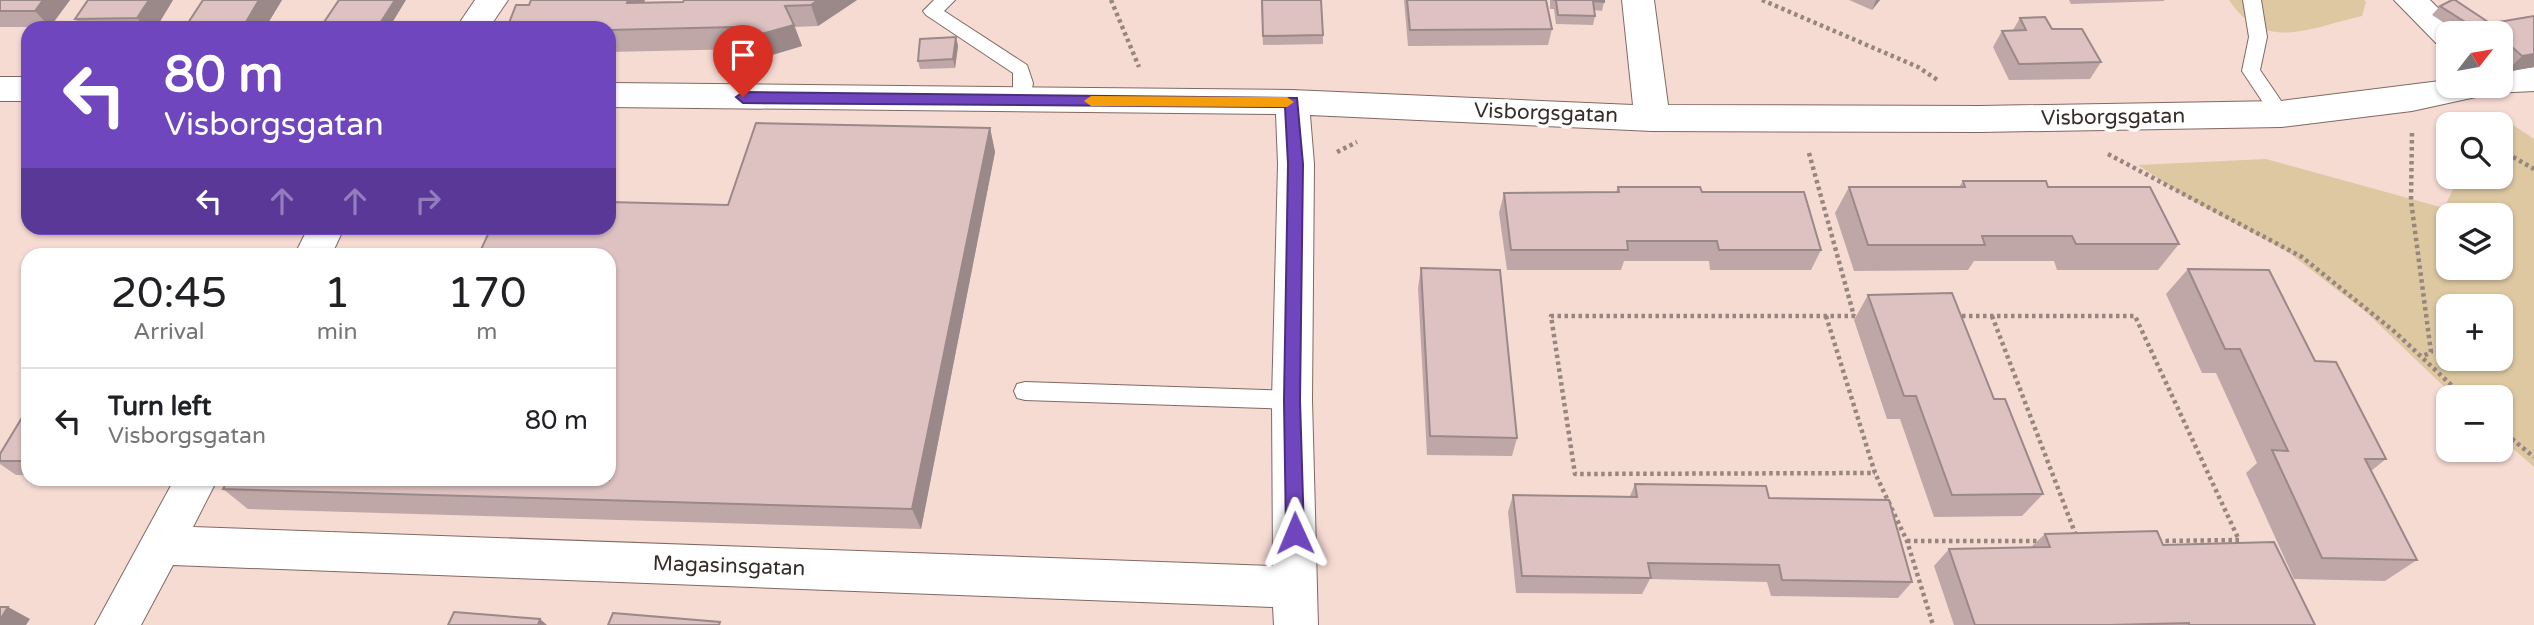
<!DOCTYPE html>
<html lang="en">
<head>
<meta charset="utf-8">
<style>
	body { margin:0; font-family:"Varela Round",sans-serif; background:#f6f6f6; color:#202124; height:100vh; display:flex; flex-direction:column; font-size:26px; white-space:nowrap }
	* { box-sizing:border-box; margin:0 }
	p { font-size:23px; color:#757577 }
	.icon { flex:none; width:38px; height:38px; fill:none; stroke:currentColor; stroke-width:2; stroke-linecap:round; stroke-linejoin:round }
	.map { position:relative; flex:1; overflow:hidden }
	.panel { position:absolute; left:21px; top:248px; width:595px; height:238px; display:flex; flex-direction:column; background:#fff; border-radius:21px; box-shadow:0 2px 5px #0004 }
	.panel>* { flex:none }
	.hud { position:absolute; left:21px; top:21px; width:595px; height:214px; border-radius:21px; box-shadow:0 2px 5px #0004; background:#7046bf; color:#fff; overflow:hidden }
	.needle { width:46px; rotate:59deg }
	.buttons { position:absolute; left:2436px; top:21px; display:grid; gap:14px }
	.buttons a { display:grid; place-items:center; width:77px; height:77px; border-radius:14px; background:#fff; box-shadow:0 2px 5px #0004; font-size:35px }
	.pin { position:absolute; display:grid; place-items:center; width:60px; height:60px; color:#fff; margin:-72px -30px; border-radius:50% 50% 50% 0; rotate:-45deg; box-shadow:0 0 7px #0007 }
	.pin .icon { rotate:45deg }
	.me { position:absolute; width:77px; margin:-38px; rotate:359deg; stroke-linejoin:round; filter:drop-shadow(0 0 5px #0008) }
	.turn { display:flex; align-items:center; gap:24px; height:147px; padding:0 28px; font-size:32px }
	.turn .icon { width:91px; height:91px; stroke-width:2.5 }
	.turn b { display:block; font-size:49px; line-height:60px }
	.lanes { display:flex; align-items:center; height:66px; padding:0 28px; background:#0003; justify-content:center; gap:35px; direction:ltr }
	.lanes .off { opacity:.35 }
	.eta { display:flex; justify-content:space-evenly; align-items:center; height:119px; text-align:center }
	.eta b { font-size:42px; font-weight:600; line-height:49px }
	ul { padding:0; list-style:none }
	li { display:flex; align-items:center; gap:21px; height:105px; padding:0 28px; border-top:2px solid #e0e0e0 }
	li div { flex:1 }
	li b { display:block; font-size:26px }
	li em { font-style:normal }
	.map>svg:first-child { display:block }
	.green { fill:#dec8a2; fill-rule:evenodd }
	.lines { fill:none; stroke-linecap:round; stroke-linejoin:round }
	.service-casing { stroke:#806961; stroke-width:2 }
	.minor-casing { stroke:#806961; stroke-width:2 }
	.path { stroke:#97857f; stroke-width:4.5; stroke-dasharray:3.5 3.5; stroke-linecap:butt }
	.service { fill:#fff; fill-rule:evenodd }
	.minor { fill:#fff; fill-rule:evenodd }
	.wall { fill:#bfa7a7 }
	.shaded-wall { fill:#9b8888 }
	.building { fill:#dec2c2; stroke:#9b8888; stroke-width:2 }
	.route { fill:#7046bf; stroke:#492e7c; stroke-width:2 }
	.slow { fill:#f59e0b }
	.labels { text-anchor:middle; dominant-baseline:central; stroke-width:7; stroke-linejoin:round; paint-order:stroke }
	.street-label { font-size:21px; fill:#362c28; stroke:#fff }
</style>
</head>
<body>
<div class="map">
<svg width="2534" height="625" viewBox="0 0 2534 625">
	<rect width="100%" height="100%" fill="#f6dbd3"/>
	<!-- green -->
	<g class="green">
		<path d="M2229,0H2364L2366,2L2362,16C2309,28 2264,53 2229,0Z"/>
		<path d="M2504,119L2534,139V467L2501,438V397H2455L2367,313L2288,252L2184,196L2138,165L2266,159L2444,208L2459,177H2501V124H2493ZM2448,215H2501V268H2448ZM2448,306H2501V359H2448Z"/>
	</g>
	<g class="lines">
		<defs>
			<g id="service">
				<path d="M934,0H955L944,11L1027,65L1033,83L1029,105L1022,107L1013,100V73L926,15L923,11Z"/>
				<path d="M2243,0H2261L2267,37L2260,70L2290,114L2288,119H2274L2242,71L2249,37Z"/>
				<path d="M1025,382L1292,391L1300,393L1303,400L1300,407L1292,409L1025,400L1017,398L1014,391L1017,384Z"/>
			</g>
			<g id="minor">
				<path d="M475,0H508L489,28H456Z"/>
				<path d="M1622,0H1654L1668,105L1980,106L2281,101L2448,80V86H2501V71L2534,67V91L2494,93L2412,111L2281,127L1980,132L1652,131L1310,115L1314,164L1312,400L1318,625H1274L1273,607L173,565L141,625H95L174,480H217L193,527L1273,566L1272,400L1278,164L1276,114L609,107V83L1292,90L1633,105Z"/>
				<path d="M2394,0H2430L2463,33H2448V46L2436,43Z"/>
				<rect x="0" y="77" width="28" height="24"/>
				<path d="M308,228H344L331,256H294Z"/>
			</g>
		</defs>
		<!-- service casing -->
		<use href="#service" class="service-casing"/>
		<!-- minor casing -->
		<use href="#minor" class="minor-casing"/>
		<!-- path -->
		<g class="path">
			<path d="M1111,0L1139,67"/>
			<path d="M1762,0L1918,67L1939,81"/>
			<path d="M2412,133L2411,201L2431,352L2423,356"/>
			<path d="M2501,150L2534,169"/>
			<path d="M1337,152L1357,142"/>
			<path d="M1809,153L1854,316"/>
			<path d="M2108,154L2302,257L2395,332L2464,397"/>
			<path d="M1826,316L1875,473L1907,541L1933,625"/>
			<path d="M1862,316H1551L1575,474L1875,473"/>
			<path d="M1955,316H2135L2239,540L2157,541"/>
			<path d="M1992,316L2077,538"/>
			<path d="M2501,430L2534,457"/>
			<path d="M1907,541H2043"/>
		</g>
		<!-- service -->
		<use href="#service" class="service"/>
		<!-- minor -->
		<use href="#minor" class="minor"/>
	</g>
	<!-- wall -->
	<g class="wall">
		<path d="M0,0H70L50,27H0Z"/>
		<path d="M88,0H173L156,28H83L75,19Z"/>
		<path d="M203,0H282L265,28H193L188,23Z"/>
		<path d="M684,0H857L818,26L795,27L802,46L749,62L744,49L609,52V28L645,3L683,2Z"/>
		<path d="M1261,0L1323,35V44L1263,45Z"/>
		<path d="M1404,0H1546L1552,29L1548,45L1408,46Z"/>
		<path d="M1550,0H1604V2L1602,11L1594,10L1595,16L1593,25L1556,24L1554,9H1550Z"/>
		<path d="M1849,0H1880L1872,10Z"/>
		<path d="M2069,0H2164V1L2071,4Z"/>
		<path d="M2440,6L2491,24L2534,16V67L2506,72L2501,67V33H2460L2432,15Z"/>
		<path d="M2020,18L2052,29L2101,62L2090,79L2009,80L1993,47L2002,31L2013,30Z"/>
		<path d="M956,37L958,46L955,68L920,69L918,61Z"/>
		<path d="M990,128L995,152L921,529L248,509L223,489L728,205Z"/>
		<path d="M1963,181L2048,187L2179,244L2158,270H2057L2054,261H1974L1968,270L1854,271L1835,213L1849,187H1959Z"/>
		<path d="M1618,187L1702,192L1821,250L1811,270H1710L1709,261H1624L1621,270H1507L1499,213L1504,193L1616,192Z"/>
		<path d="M170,228H230L229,229L172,230Z"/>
		<path d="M1421,268L1517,438L1512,456L1427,455L1418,288Z"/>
		<path d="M2188,269L2315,361L2386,459L2371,471L2417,560L2385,581L2294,579L2246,473L2257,463L2216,373H2202L2166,294Z"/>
		<path d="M1868,295L1994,399L2043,494L2022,516L1934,517L1900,419H1887L1854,320Z"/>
		<path d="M28,411V475H16L0,464V454Z"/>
		<path d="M1635,484L1769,498L1912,582L1898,598L1771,596L1767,582L1650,579L1642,594L1516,593L1508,512L1513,495L1630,496Z"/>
		<path d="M2045,534L2163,545L2315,625H1954L1934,566L1949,549L2031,547Z"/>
	</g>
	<!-- shaded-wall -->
	<g class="shaded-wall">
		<path d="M43,0H70L50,27L35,11Z"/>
		<path d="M149,0H173L156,28H146L137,18Z"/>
		<path d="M259,0H282L265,28H250L246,22Z"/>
		<path d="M395,0H406L389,28H377Z"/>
		<path d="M628,0H645L637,24L627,3Z"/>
		<path d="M818,0H857L818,26L811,5Z"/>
		<path d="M1876,0H1880L1872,10Z"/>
		<path d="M794,25L802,46L749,62L740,40Z"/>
		<path d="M956,37L958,46L955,68L953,59Z"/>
		<path d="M2534,54V67L2506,72L2522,56Z"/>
		<path d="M990,128L995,152L921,529L912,509Z"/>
		<path d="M8,607L30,619L26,625H0V620Z"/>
		<path d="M540,619L547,625H538Z"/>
	</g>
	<!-- building -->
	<g class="building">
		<path d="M0,0H43L35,11H0Z"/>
		<path d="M88,0H149L137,18L75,19Z"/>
		<path d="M203,0H259L246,22L188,23Z"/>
		<path d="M339,0H395L377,28H320Z"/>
		<path d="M531,0H628L627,3L683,2L684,0H818L811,5L785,6L794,25L740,40L735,27L609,30V28H507L516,5H529Z"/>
		<path d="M1262,0H1321L1323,35L1263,36Z"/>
		<path d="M1407,0H1546L1552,29L1410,30Z"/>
		<path d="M1553,0H1604V2L1593,1L1595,16L1558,15L1556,0Z"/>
		<path d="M2452,0H2455L2491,24H2487L2481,32L2440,6Z"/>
		<path d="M2534,16V54L2522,56L2501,37V33H2497L2487,24Z"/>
		<path d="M2045,17L2052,29H2082L2101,62L2019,64L2002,31L2026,30L2020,18Z"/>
		<path d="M956,37L953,59L918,61L920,39Z"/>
		<path d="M756,123L990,128L912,509L223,489L228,480H609V256H478L491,228H609V202L728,205Z"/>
		<path d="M1963,181H2046L2048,187H2150L2179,244H2076L2072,236H1982L1985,245H1868L1849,187H1965Z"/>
		<path d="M1618,187H1700L1702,192H1804L1821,250H1719L1717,241H1627L1628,250H1511L1504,193L1619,192Z"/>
		<path d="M1421,268L1500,270L1517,438L1430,436Z"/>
		<path d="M2188,269L2269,270L2315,361L2336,362L2386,459H2365L2417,560L2322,558L2272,450L2288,451L2240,349H2225Z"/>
		<path d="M1952,293L1994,399H2005L2043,494L1952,495L1916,396H1904L1868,295Z"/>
		<path d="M26,411H28V461H0V454Z"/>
		<path d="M1635,484L1766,486L1769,498L1889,500L1912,582L1782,580L1779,565L1648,563L1651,578L1522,576L1513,495L1637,497Z"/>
		<path d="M2157,531L2163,545L2274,542L2315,625H2189V623L2110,625H1975L1949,549L2050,547L2045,534Z"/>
		<path d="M0,607H8L0,620Z"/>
		<path d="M454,612L540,619L538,625H448Z"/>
		<path d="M613,613L720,622L719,625H608Z"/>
	</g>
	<!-- route -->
	<path class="route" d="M743,92L1297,98L1303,164L1300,400L1304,533L1301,539L1295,541L1289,539L1286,533L1284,400L1288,164L1285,107L743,103L736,97Z"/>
	<!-- slow -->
	<path class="slow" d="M1091,96L1287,97L1294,102L1287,107L1091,106L1084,101Z"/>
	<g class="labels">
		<!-- street labels -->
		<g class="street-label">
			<text transform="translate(1546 113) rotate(2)">Visborgsgatan</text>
			<text transform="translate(2113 117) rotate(-1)">Visborgsgatan</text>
			<text transform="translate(729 566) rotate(2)">Magasinsgatan</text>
		</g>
	</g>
</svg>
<div class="buttons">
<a><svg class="needle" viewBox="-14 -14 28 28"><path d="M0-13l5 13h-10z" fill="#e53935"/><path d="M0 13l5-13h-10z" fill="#757577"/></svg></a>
<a><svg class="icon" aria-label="search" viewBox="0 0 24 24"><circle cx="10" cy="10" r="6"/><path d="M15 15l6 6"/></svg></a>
<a><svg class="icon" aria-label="layers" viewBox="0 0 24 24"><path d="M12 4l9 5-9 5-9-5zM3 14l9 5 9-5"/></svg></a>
<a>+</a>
<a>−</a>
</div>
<div class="pin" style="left:743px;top:97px;background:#d93025"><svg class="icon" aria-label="arrive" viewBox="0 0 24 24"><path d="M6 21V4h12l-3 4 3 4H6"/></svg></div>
<svg class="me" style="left:1295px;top:533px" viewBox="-20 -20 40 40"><path d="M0-17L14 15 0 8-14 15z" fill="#7046bf" stroke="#fff" stroke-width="4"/></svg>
<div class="hud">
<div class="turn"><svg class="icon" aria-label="left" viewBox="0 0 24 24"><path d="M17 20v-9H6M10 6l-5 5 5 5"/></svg><div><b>80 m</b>Visborgsgatan</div></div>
<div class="lanes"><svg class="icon" aria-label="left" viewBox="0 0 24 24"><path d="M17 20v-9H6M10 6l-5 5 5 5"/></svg><svg class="icon off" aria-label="ahead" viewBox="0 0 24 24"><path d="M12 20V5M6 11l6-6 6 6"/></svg><svg class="icon off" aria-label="ahead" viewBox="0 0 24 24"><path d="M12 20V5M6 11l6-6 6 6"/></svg><svg class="icon off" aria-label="right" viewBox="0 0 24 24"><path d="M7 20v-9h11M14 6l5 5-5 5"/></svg></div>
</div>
<section class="panel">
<div class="eta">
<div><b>20:45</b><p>Arrival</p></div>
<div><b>1</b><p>min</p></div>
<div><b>170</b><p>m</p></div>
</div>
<ul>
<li><svg class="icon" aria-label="left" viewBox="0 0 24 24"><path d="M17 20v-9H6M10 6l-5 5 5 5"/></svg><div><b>Turn left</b><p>Visborgsgatan</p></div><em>80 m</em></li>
</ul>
</section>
</div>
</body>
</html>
